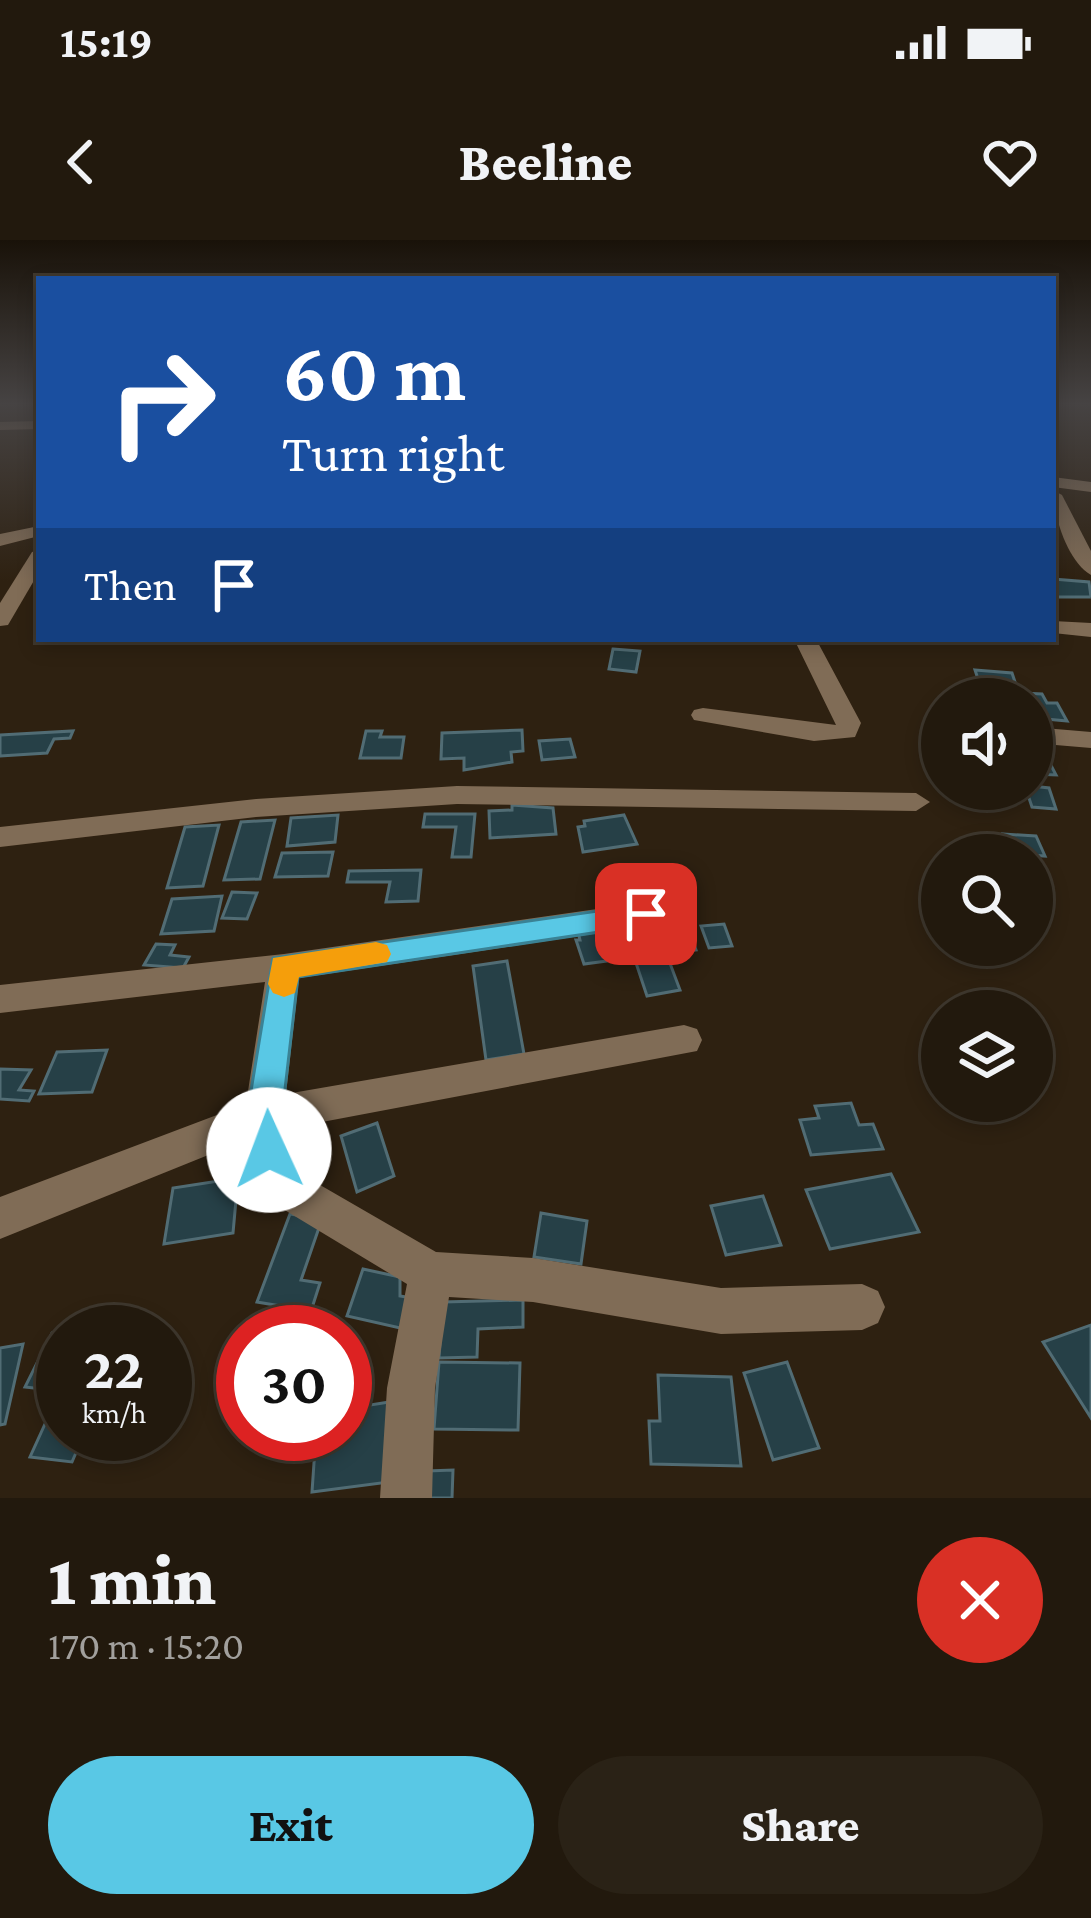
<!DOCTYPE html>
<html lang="en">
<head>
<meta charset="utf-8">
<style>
	body { margin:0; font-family:"Crimson Pro",serif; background:#2a2216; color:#f1f3f6; height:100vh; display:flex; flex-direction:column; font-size:45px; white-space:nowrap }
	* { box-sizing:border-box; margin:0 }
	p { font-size:39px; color:#a2a09d }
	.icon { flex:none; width:66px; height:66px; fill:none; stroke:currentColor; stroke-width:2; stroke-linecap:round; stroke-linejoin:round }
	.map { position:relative; height:1258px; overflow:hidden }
	.panel { display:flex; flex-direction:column; background:#22190d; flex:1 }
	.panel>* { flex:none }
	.guide { position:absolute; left:36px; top:36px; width:1020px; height:366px; border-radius:0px; box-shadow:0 6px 18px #0003,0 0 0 3px #3f382e; background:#1a4fa0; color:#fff; overflow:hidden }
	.tools { position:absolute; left:921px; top:438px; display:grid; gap:24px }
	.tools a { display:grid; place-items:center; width:132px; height:132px; border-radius:50%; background:#22190d; box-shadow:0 6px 18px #0003,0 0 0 3px #3f382e; font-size:60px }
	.speed { position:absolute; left:36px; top:1065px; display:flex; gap:24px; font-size:60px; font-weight:700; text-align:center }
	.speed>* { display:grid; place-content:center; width:156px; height:156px; border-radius:50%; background:#22190d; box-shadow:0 6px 18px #0003,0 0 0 3px #3f382e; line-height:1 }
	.speed small { font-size:30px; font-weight:400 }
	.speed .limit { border:18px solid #d22; background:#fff; color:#111 }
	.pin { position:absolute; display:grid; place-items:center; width:102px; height:102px; color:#fff; margin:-51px; border-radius:24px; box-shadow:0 6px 18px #0006 }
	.me { position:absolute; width:132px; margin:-66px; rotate:358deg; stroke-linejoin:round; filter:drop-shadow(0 0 9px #0008) }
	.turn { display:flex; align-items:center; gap:42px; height:252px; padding:0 48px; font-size:54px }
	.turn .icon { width:156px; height:156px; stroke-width:2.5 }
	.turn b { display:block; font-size:84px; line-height:102px }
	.then { display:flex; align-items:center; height:114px; padding:0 48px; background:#0003; gap:24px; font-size:45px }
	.round { display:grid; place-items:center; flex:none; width:126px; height:126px; border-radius:63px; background:#2a2216 }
	.overview { display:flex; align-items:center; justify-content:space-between; height:204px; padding:0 48px }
	h1 { font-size:72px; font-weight:800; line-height:90px }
	.action { display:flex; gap:24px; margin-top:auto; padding:24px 48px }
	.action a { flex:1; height:138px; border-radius:72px; background:#59c8e5; color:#111; font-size:48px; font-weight:800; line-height:138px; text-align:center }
	.action a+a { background:#2a2216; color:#f1f3f6 }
	.status { display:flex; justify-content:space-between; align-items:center; height:84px; padding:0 60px; background:#22190d; direction:ltr }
	.status svg { height:33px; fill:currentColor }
	header { display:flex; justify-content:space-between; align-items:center; height:156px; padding:0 48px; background:#22190d; font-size:54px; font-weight:800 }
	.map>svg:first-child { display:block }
	.building { fill:#264047; stroke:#516c74; stroke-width:3 }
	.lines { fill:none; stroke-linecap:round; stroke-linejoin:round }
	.minor { fill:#806c56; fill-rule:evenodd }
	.route { fill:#59c8e5; stroke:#3a8295; stroke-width:3 }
	.slow { fill:#f59e0b }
</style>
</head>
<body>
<div class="status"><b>15:19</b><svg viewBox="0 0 49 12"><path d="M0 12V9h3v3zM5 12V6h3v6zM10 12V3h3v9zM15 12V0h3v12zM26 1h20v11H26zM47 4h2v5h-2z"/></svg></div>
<header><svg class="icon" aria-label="back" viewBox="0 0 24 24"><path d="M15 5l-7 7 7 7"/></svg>Beeline<svg class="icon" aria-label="heart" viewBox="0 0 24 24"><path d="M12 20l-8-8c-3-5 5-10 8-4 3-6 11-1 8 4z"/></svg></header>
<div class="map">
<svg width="1091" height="1258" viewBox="0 0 1091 1258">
	<rect width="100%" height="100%" fill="#2e2111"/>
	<!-- building -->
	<g class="building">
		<path d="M1053,339L1089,342L1091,357H1053Z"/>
		<path d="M613,409L640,411L636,432L609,429Z"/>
		<path d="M975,430L1012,433L1015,442L999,440L1001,447L980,445Z"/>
		<path d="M1003,452L1042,454L1047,463H1057L1067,481L1046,479L1039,468L1032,467V459H1007Z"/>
		<path d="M522,490L523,511L511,512L512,522L464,530V518L441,519L442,493Z"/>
		<path d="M73,491L70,498L54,499L47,513L0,516V495Z"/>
		<path d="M366,491H382L380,497H404L401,518H360Z"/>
		<path d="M570,499L575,517L542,520L539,501Z"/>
		<path d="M1032,509L1043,510L1056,535L1032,534Z"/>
		<path d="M1032,546L1049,548L1056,569L1032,567L1026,549Z"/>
		<path d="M512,565L553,568L556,594L490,598L489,571L512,570Z"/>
		<path d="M425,574H475L471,617H452L456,587H423Z"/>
		<path d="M338,575L335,602L287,606L291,578Z"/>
		<path d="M624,575L637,604L583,612L578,587L585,586L584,581Z"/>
		<path d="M275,580L260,639L224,640L241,582Z"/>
		<path d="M219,585L203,646L167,648L185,587Z"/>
		<path d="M1003,594L1036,596L1045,616L1010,614Z"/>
		<path d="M333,612L328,636L275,637L282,613Z"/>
		<path d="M421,630L418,661L386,662L390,642H347L349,631Z"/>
		<path d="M232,652L257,653L247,679L222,678Z"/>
		<path d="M222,656L214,691L161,694L172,659Z"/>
		<path d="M724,684L732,706L709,708L701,686Z"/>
		<path d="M688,685L696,710L632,716L626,692Z"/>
		<path d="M614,688L622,719L584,724L576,700H580L578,692Z"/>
		<path d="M156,704L175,705L170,715L189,717L183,728L144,725Z"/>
		<path d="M668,718L680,750L647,756L636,723Z"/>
		<path d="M507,721L524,814L486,820L473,726Z"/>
		<path d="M107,810L92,852L39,854L57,812Z"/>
		<path d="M0,829L31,830L19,850L34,851L29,861L0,859Z"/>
		<path d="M851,863L859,885L873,884L883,909L811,915L800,880L819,878L815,866Z"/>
		<path d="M377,883L394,936L357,952L341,896Z"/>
		<path d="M891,934L919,992L830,1009L806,950Z"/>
		<path d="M238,938L233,993L164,1004L173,948Z"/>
		<path d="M763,956L781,1005L726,1015L711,966Z"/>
		<path d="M541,973L587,981L581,1024L534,1017Z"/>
		<path d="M290,974L322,979L301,1040L320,1043L311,1071L257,1062Z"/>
		<path d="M363,1029L400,1037V1056L418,1059L409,1090L347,1076Z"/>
		<path d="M523,1060V1087L478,1089L477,1117L439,1118L443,1062Z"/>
		<path d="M1091,1085V1178L1043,1102Z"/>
		<path d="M52,1093L63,1094V1194H84L72,1222L30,1217L60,1151L25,1147Z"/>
		<path d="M23,1104L5,1184L0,1185V1108Z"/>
		<path d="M439,1122L520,1123L518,1190L434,1189Z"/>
		<path d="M787,1122L819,1208L773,1220L744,1133Z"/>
		<path d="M658,1135L731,1137L741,1226L651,1224L649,1181H660Z"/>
		<path d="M389,1162V1242L312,1252L316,1194H345V1169Z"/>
		<path d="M453,1230L452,1258H425L427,1231Z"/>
	</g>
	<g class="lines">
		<!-- minor -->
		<g class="minor">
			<path d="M39,181V189L0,190V182Z"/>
			<path d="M1053,237L1091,242V252L1053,247Z"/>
			<path d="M1053,250L1062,255L1091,311V335C1068,322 1053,276 1053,250Z"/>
			<path d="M39,286V296L0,306V294Z"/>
			<path d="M39,310V332L8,385L0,386V363L32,312Z"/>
			<path d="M1053,381L1091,383V397L1053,393Z"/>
			<path d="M794,399H816L861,483L855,497L814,501L694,480L691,475L694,470L703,468L836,485Z"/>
			<path d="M1032,487L1091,492V508L1032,503Z"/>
			<path d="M457,546L916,553L930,562L916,571L457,564L256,577L0,607V587L256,559Z"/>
			<path d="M646,662L657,666L662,674L657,682L646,686L299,738L286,854L684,785L697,789L702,800L697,811L285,889L288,905L308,938L436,1012L533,1018L721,1048L862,1044L878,1051L885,1067L878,1083L862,1090L721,1094L533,1062L449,1057L435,1148L432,1258H380L387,1148L407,1044L278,966L248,899L0,999V957L246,864L265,742L0,773V745L284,714Z"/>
		</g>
	</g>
	<!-- sky -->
	<linearGradient id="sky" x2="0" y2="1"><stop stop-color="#191209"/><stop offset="0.48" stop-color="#464343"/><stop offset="1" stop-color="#464343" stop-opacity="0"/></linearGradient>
	<rect width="1091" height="341" fill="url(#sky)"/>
	<!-- route -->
	<path class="route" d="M646,664L661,674L646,685L298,737L282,875L287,910L282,922L269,927L256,922L247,875L273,718Z"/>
	<!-- slow -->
	<path class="slow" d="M376,702L387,705L391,714L387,722L299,737L295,753L284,757L273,753L268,744L273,718Z"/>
</svg>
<div class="tools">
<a><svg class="icon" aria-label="sound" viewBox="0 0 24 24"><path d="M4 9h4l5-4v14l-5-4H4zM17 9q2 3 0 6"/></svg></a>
<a><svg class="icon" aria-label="search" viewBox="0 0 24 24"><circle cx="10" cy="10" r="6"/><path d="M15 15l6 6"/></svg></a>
<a><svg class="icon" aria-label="layers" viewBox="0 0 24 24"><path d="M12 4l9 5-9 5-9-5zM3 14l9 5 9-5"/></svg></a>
</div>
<div class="speed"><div>22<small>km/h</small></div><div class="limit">30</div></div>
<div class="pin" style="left:646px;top:674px;background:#d93025"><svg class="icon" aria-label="arrive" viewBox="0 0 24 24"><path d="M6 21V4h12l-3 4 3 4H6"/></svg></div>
<svg class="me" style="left:269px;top:910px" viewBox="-20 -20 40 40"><circle r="19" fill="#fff"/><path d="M0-13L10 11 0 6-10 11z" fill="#59c8e5"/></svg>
<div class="guide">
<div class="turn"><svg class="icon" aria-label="right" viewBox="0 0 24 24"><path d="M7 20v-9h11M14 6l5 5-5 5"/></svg><div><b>60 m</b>Turn right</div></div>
<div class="then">Then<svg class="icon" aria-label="arrive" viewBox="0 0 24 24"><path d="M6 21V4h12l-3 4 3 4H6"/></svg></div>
</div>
</div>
<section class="panel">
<div class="overview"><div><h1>1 min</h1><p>170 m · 15:20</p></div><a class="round" style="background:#d93025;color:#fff"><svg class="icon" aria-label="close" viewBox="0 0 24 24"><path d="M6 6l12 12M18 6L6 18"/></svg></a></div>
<div class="action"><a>Exit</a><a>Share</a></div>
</section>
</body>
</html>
